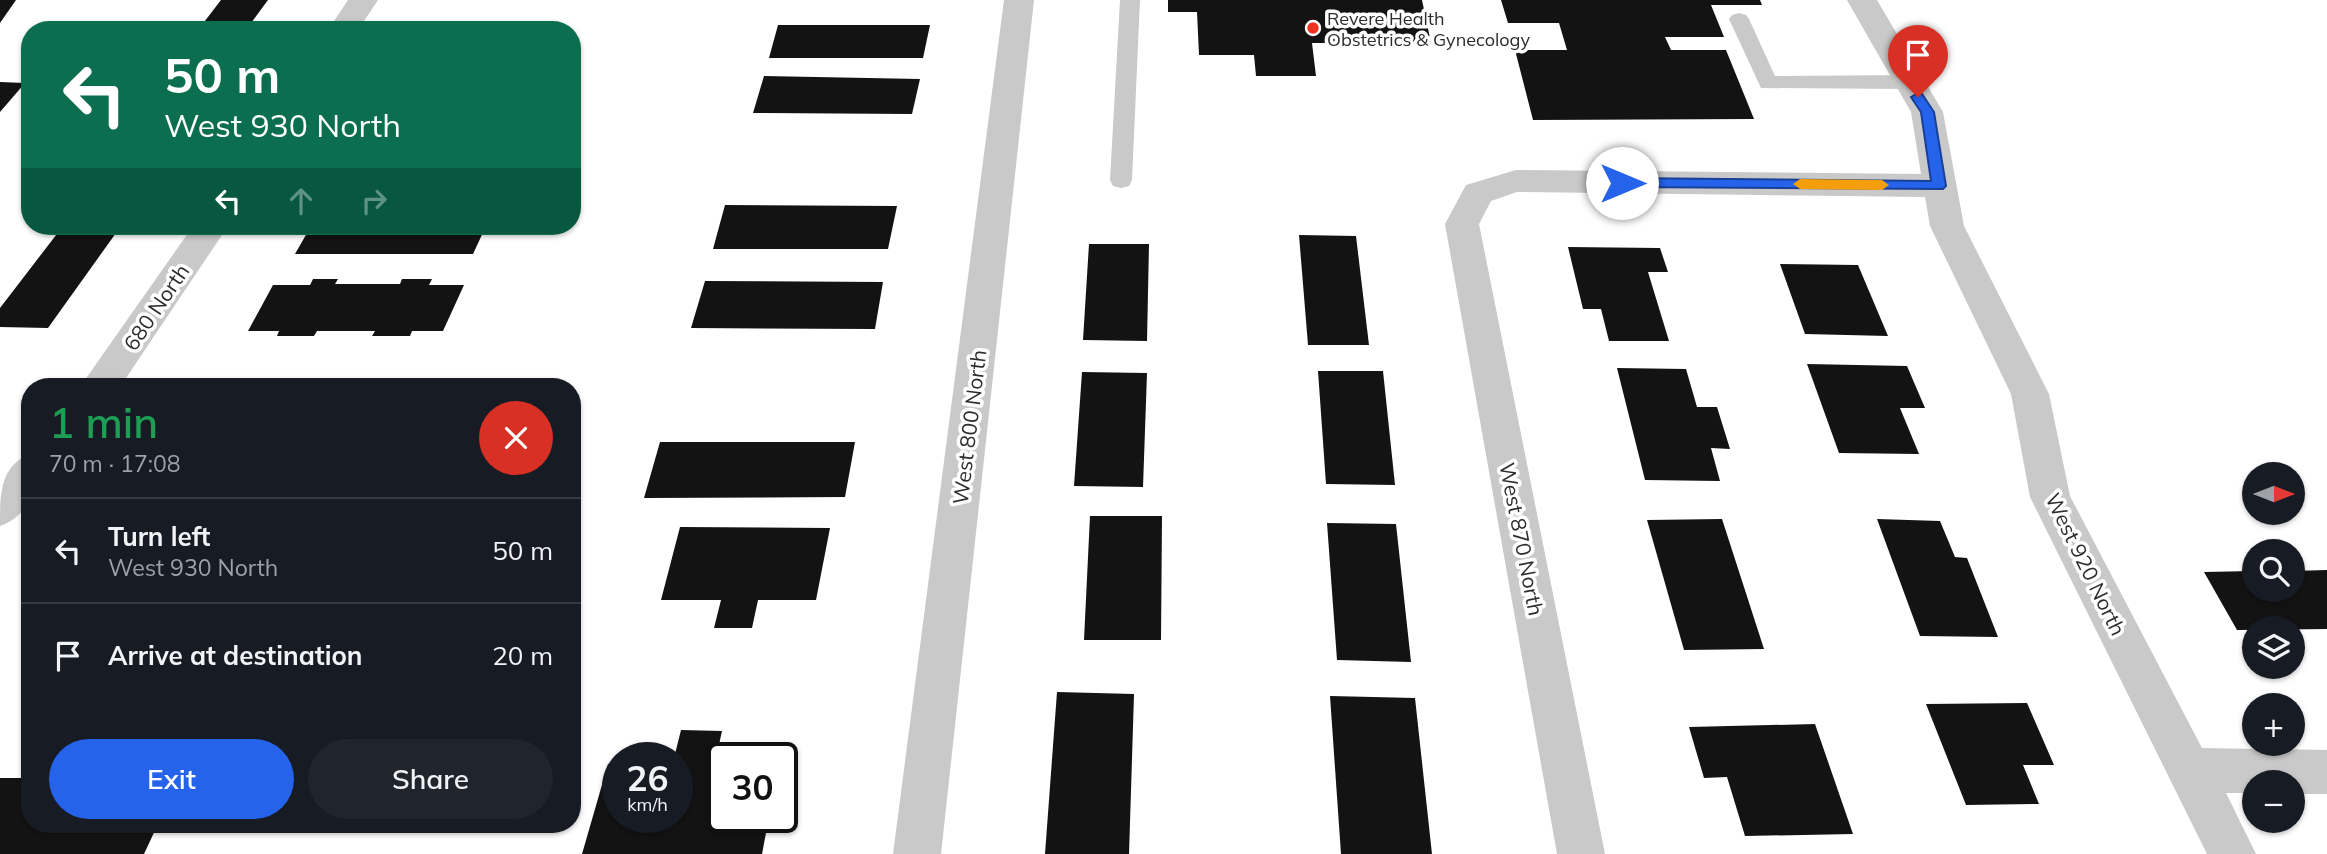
<!DOCTYPE html>
<html lang="en">
<head>
<meta charset="utf-8">
<style>
	body { margin:0; font-family:Mulish,sans-serif; background:#20242c; color:#f1f3f6; height:100vh; display:flex; flex-direction:column; font-size:26px; white-space:nowrap }
	* { box-sizing:border-box; margin:0 }
	p { font-size:23px; color:#9ea1a6 }
	.icon { flex:none; width:38px; height:38px; fill:none; stroke:currentColor; stroke-width:2; stroke-linecap:round; stroke-linejoin:round }
	.map { position:relative; flex:1; overflow:hidden }
	.side { position:absolute; left:21px; top:378px; width:560px; height:455px; display:flex; flex-direction:column; background:#171b24; border-radius:28px; box-shadow:0 2px 5px #0004 }
	.side>* { flex:none }
	.hud { position:absolute; left:21px; top:21px; width:560px; height:214px; border-radius:28px; box-shadow:0 2px 5px #0004; background:#0b6e4f; color:#fff; overflow:hidden }
	.needle { width:46px; rotate:90deg }
	.controls { position:absolute; left:2242px; top:462px; display:grid; gap:14px }
	.controls a { display:grid; place-items:center; width:63px; height:63px; border-radius:50%; background:#171b24; box-shadow:0 2px 5px #0004; font-size:35px }
	.speed { position:absolute; left:602px; top:742px; display:flex; gap:14px; font-size:35px; font-weight:700; text-align:center }
	.speed>* { display:grid; place-content:center; width:91px; height:91px; border-radius:50%; background:#171b24; box-shadow:0 2px 5px #0004; line-height:1 }
	.speed small { font-size:18px; font-weight:400 }
	.speed .limit { border:4px solid #111; border-radius:10px; background:#fff; color:#111 }
	.pin { position:absolute; display:grid; place-items:center; width:60px; height:60px; color:#fff; margin:-72px -30px; border-radius:50% 50% 50% 0; rotate:-45deg; box-shadow:0 0 7px #0007 }
	.pin .icon { rotate:45deg }
	.me { position:absolute; width:77px; margin:-38px; rotate:90deg; stroke-linejoin:round; filter:drop-shadow(0 0 5px #0008) }
	.turn { display:flex; align-items:center; gap:24px; height:147px; padding:0 28px; font-size:32px }
	.turn .icon { width:91px; height:91px; stroke-width:2.5 }
	.turn b { display:block; font-size:49px; line-height:60px }
	.lanes { display:flex; align-items:center; height:66px; padding:0 28px; background:#0003; justify-content:center; gap:35px; direction:ltr }
	.lanes .off { opacity:.35 }
	.round { display:grid; place-items:center; flex:none; width:74px; height:74px; border-radius:37px; background:#20242c }
	.summary { display:flex; align-items:center; justify-content:space-between; height:119px; padding:0 28px }
	h1 { font-size:42px; font-weight:600; line-height:52px; color:#1e9e55 }
	.action { display:flex; gap:14px; margin-top:auto; padding:14px 28px }
	.action a { flex:1; height:80px; border-radius:42px; background:#2563eb; color:#fff; font-size:28px; font-weight:600; line-height:80px; text-align:center }
	.action a+a { background:#20242c; color:#f1f3f6 }
	ul { padding:0; list-style:none }
	li { display:flex; align-items:center; gap:21px; height:105px; padding:0 28px; border-top:2px solid #363941 }
	li div { flex:1 }
	li b { display:block; font-size:26px }
	li em { font-style:normal }
	.map>svg:first-child { display:block }
	.building { fill:#131313 }
	.lines { fill:none; stroke-linecap:round; stroke-linejoin:round }
	.service { fill:#c9c9c9; fill-rule:evenodd }
	.minor { fill:#c9c9c9; fill-rule:evenodd }
	.route { fill:#2563eb; stroke:#184099; stroke-width:2 }
	.slow { fill:#f59e0b }
	.poi-dot { fill:#ee3323; stroke:#fff; stroke-width:2.5 }
	.labels { text-anchor:middle; dominant-baseline:central; stroke-width:7; stroke-linejoin:round; paint-order:stroke }
	.far-poi-label { font-size:18px; fill:#2c2c2c; stroke:#fff; text-anchor:start }
	.street-label { font-size:21px; fill:#2c2c2c; stroke:#fff }
</style>
</head>
<body>
<div class="map">
<svg width="2327" height="854" viewBox="0 0 2327 854">
	<rect width="100%" height="100%" fill="#fff"/>
	<!-- building -->
	<g class="building">
		<path d="M0,0H16L0,23Z"/>
		<path d="M221,0H268L246,30H198Z"/>
		<path d="M1168,0H1422L1431,43H1312L1316,76H1256L1254,55H1199L1197,12H1168Z"/>
		<path d="M1501,0H1760L1762,5H1711L1724,37H1665L1671,50H1726L1754,119L1533,120L1515,50H1567L1559,23H1508Z"/>
		<path d="M778,25H930L923,58H769Z"/>
		<path d="M764,76L920,79L912,114L753,113Z"/>
		<path d="M0,82L25,83L0,112Z"/>
		<path d="M725,205L897,206L888,249H713Z"/>
		<path d="M63,226H121L48,328L0,327V308Z"/>
		<path d="M311,226H486L473,254H295Z"/>
		<path d="M1299,235L1356,236L1369,345H1308Z"/>
		<path d="M1089,244H1149L1147,341L1083,340Z"/>
		<path d="M1568,247L1660,248L1668,272H1648L1669,341H1609L1601,309H1583Z"/>
		<path d="M1780,264L1858,265L1888,336L1805,334Z"/>
		<path d="M313,279H338L335,284H400L402,279H432L429,285H464L443,331H412L410,336H372L375,331H317L314,336H277L279,331H248L273,285H310Z"/>
		<path d="M705,281L883,282L875,329L691,328Z"/>
		<path d="M1807,364L1907,366L1925,408H1900L1919,454L1839,453Z"/>
		<path d="M1617,368L1686,369L1697,407H1717L1730,449L1711,448L1720,481L1645,480Z"/>
		<path d="M1318,371H1383L1395,485L1326,484Z"/>
		<path d="M1082,372L1147,373L1143,487L1074,486Z"/>
		<path d="M660,442H855L845,497L644,498Z"/>
		<path d="M1090,516H1162L1161,640H1084Z"/>
		<path d="M1722,519L1764,649L1684,650L1647,520Z"/>
		<path d="M1877,519L1940,521L1955,557L1967,558L1998,637L1920,636Z"/>
		<path d="M1327,523L1396,524L1411,662L1337,660Z"/>
		<path d="M680,527L830,528L816,600H758L752,628H714L721,600H661Z"/>
		<path d="M2327,570V629L2237,630L2204,572L2254,571V590H2292V571Z"/>
		<path d="M1057,692L1134,694L1129,854H1045Z"/>
		<path d="M1330,696L1415,698L1432,854H1341Z"/>
		<path d="M2027,703L2054,765H2023L2039,804L1966,805L1926,704Z"/>
		<path d="M1815,724L1853,834L1745,836L1727,777L1704,778L1689,727Z"/>
		<path d="M681,730L722,731L715,763H723V817H769L762,854H582L608,764H618V817H677V758H674Z"/>
		<path d="M0,778H30V824H158L144,854H0Z"/>
	</g>
	<g class="lines">
		<!-- service -->
		<g class="service">
			<path d="M1120,0H1140L1132,180L1129,186L1121,188L1113,186L1110,180Z"/>
			<path d="M1739,13L1746,15L1749,19L1775,76L1909,75L1916,77L1920,82L1916,87L1909,89L1761,88L1729,19L1732,15Z"/>
		</g>
		<!-- minor -->
		<g class="minor">
			<path d="M348,0H378L358,30H328Z"/>
			<path d="M1004,0H1034L941,854H893Z"/>
			<path d="M1847,0H1877L1943,112L1964,226L2049,394L2070,496L2202,748L2327,750V794H2292V782H2254V793H2226L2256,854H2207L2030,497L2011,394L1930,226L1925,197L1517,192L1491,201L1479,224L1605,854H1557L1445,224L1466,185L1516,170L1921,174L1911,112Z"/>
			<path d="M193,226H228L120,387H80Z"/>
			<path d="M30,454C30,486 36,513 0,526C0,494 0,466 30,454Z"/>
		</g>
	</g>
	<!-- route -->
	<path class="route" d="M1918,93L1922,94L1934,112L1946,186L1943,189L1622,187L1615,183L1622,178L1931,181L1921,112L1911,97Z"/>
	<!-- slow -->
	<path class="slow" d="M1800,179L1882,180L1889,185L1882,190L1800,189L1793,184Z"/>
	<!-- markers -->
	<circle class="poi-dot" cx="1313" cy="28" r="7"/>
	<g class="labels">
		<!-- far-poi labels -->
		<g class="far-poi-label">
			<text x="1327" y="18">Revere Health<tspan x="1327" dy="21">Obstetrics &amp; Gynecology</tspan></text>
		</g>
		<!-- street labels -->
		<g class="street-label">
			<text transform="translate(156 307) rotate(-56)">680 North</text>
			<text transform="translate(969 427) rotate(-83)">West 800 North</text>
			<text transform="translate(1522 539) rotate(79)">West 870 North</text>
			<text transform="translate(2086 564) rotate(64)">West 920 North</text>
		</g>
	</g>
</svg>
<div class="controls">
<a><svg class="needle" viewBox="-14 -14 28 28"><path d="M0-13l5 13h-10z" fill="#e53935"/><path d="M0 13l5-13h-10z" fill="#9ea1a6"/></svg></a>
<a><svg class="icon" aria-label="search" viewBox="0 0 24 24"><circle cx="10" cy="10" r="6"/><path d="M15 15l6 6"/></svg></a>
<a><svg class="icon" aria-label="layers" viewBox="0 0 24 24"><path d="M12 4l9 5-9 5-9-5zM3 14l9 5 9-5"/></svg></a>
<a>+</a>
<a>−</a>
</div>
<div class="speed"><div>26<small>km/h</small></div><div class="limit">30</div></div>
<div class="pin" style="left:1918px;top:97px;background:#d93025"><svg class="icon" aria-label="arrive" viewBox="0 0 24 24"><path d="M6 21V4h12l-3 4 3 4H6"/></svg></div>
<svg class="me" style="left:1622px;top:183px" viewBox="-20 -20 40 40"><circle r="19" fill="#fff"/><path d="M0-13L10 11 0 6-10 11z" fill="#2563eb"/></svg>
<div class="hud">
<div class="turn"><svg class="icon" aria-label="left" viewBox="0 0 24 24"><path d="M17 20v-9H6M10 6l-5 5 5 5"/></svg><div><b>50 m</b>West 930 North</div></div>
<div class="lanes"><svg class="icon" aria-label="left" viewBox="0 0 24 24"><path d="M17 20v-9H6M10 6l-5 5 5 5"/></svg><svg class="icon off" aria-label="ahead" viewBox="0 0 24 24"><path d="M12 20V5M6 11l6-6 6 6"/></svg><svg class="icon off" aria-label="right" viewBox="0 0 24 24"><path d="M7 20v-9h11M14 6l5 5-5 5"/></svg></div>
</div>
<section class="side">
<div class="summary"><div><h1>1 min</h1><p>70 m · 17:08</p></div><a class="round" style="background:#d93025;color:#fff"><svg class="icon" aria-label="close" viewBox="0 0 24 24"><path d="M6 6l12 12M18 6L6 18"/></svg></a></div>
<ul>
<li><svg class="icon" aria-label="left" viewBox="0 0 24 24"><path d="M17 20v-9H6M10 6l-5 5 5 5"/></svg><div><b>Turn left</b><p>West 930 North</p></div><em>50 m</em></li>
<li><svg class="icon" aria-label="arrive" viewBox="0 0 24 24"><path d="M6 21V4h12l-3 4 3 4H6"/></svg><div><b>Arrive at destination</b></div><em>20 m</em></li>
</ul>
<div class="action"><a>Exit</a><a>Share</a></div>
</section>
</div>
</body>
</html>
